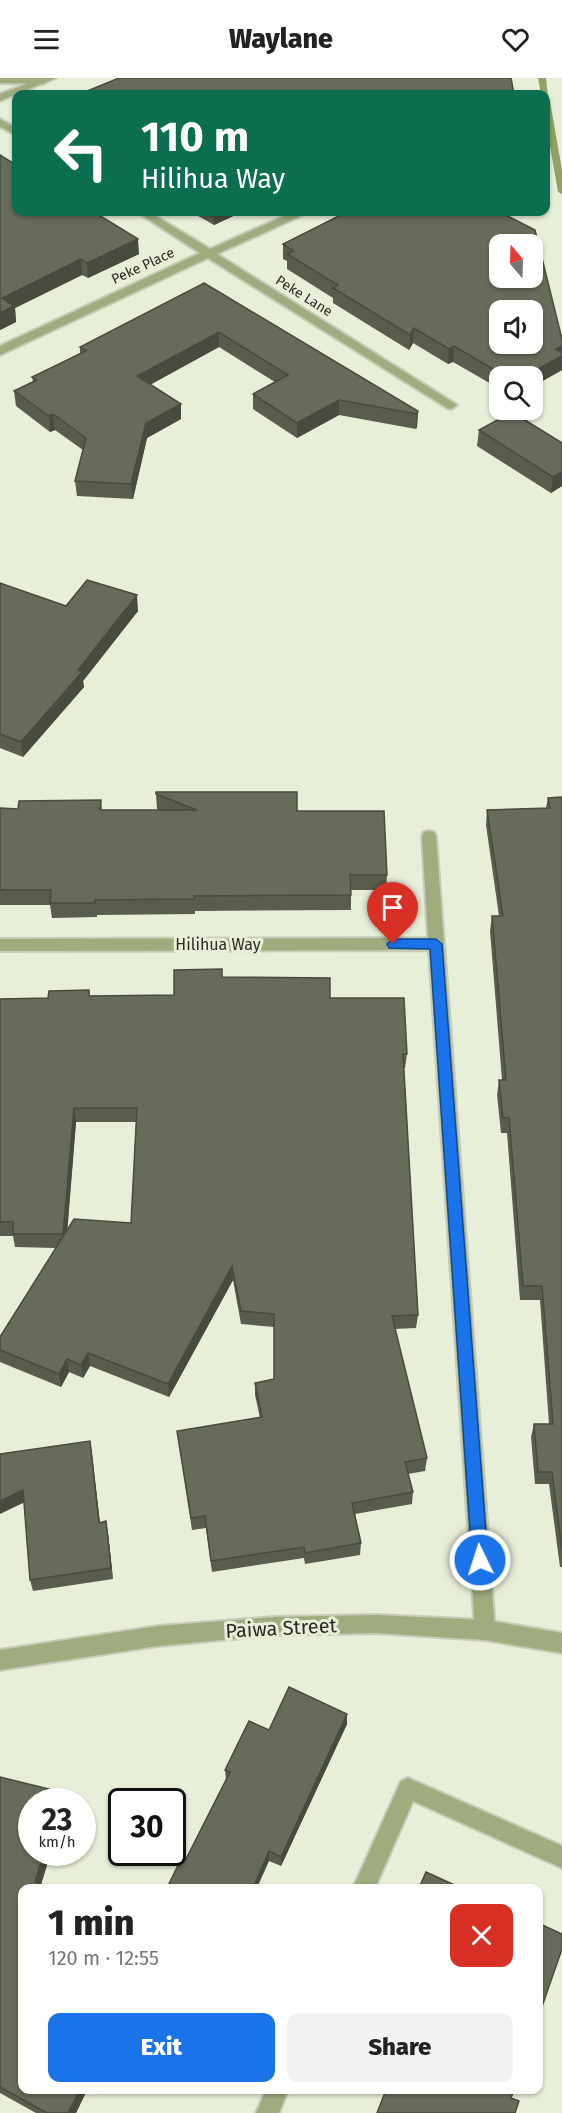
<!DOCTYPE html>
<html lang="en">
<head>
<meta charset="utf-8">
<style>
	body { margin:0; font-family:"Fira Sans",sans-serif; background:#f2f2f2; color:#222; height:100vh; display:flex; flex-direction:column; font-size:22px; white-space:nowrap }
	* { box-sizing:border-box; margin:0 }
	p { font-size:20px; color:#767676 }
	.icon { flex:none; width:33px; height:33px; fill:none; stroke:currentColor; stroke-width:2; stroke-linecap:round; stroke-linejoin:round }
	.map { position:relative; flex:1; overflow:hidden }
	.drawer { position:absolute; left:18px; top:1806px; width:525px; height:210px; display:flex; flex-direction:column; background:#fff; border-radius:12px; box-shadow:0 2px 4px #0004 }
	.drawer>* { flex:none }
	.banner { position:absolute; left:12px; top:12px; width:538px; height:126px; border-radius:12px; box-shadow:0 2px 4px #0004; background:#0b6e4f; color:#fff; overflow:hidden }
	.needle { width:39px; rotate:341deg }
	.controls { position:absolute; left:489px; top:156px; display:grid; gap:12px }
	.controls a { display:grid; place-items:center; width:54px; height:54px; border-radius:12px; background:#fff; box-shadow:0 2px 4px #0004; font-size:30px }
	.speed { position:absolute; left:18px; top:1710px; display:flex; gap:12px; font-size:30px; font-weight:700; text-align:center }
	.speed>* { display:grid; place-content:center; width:78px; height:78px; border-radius:50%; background:#fff; box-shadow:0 2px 4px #0004; line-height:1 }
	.speed small { font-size:15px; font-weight:400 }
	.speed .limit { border:3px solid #111; border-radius:9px; background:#fff; color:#111 }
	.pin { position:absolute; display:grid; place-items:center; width:51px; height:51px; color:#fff; margin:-62px -26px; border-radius:50% 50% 50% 0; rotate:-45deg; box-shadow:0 0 6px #0007 }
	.pin .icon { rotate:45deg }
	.me { position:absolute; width:66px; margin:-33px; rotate:356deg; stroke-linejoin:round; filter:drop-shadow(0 0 4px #0008) }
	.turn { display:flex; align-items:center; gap:21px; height:126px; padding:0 30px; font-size:27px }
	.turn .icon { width:78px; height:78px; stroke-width:2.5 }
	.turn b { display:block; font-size:42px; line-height:51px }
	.round { display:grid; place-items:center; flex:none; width:63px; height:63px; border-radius:12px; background:#f2f2f2 }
	.overview { display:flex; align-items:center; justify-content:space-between; height:102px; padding:0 30px }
	h1 { font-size:36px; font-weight:800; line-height:45px }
	.button { display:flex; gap:12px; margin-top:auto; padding:12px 30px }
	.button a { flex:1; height:69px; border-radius:12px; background:#1a73e8; color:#fff; font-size:24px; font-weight:800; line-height:69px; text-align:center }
	.button a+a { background:#f2f2f2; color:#222 }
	header { display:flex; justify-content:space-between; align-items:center; height:78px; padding:0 30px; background:#fff; font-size:27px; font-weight:800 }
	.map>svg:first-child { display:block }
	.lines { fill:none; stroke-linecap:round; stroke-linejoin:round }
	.stream { fill:#91a265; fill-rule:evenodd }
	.service-casing { stroke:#c6ccb8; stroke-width:4 }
	.minor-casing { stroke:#c6ccb8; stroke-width:4 }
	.tertiary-casing { stroke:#c6ccb8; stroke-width:4 }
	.service { fill:#9eac7e; fill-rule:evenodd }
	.minor { fill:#9eac7e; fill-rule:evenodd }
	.tertiary { fill:#9eac7e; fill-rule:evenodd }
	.wall { fill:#585d4d; fill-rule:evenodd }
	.shaded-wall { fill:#474c3e }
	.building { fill:#666c59; stroke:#474c3e; stroke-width:1.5; fill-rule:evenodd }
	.route { fill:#1a73e8; stroke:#114b97; stroke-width:1.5 }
	.labels { text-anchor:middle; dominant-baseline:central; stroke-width:6; stroke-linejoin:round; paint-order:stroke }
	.far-street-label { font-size:14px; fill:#292c23; stroke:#e8efd9 }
	.street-label { font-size:16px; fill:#292c23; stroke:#e8efd9 }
	.near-street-label { font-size:20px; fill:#292c23; stroke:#e8efd9 }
</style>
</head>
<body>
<header><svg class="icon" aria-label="menu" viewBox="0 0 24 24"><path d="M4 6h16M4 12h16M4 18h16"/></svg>Waylane<svg class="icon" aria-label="heart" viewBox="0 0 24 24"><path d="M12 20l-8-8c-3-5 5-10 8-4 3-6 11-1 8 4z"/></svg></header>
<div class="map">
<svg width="562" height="2035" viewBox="0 0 562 2035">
	<rect width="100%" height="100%" fill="#e8efd9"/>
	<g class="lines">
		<!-- stream -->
		<g class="stream">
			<path d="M538,0H546L548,18L541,16Z"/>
			<path d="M546,21L550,23L562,92V116L558,114L546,45Z"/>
		</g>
		<defs>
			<g id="service">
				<path d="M0,0H43L48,3L43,6L0,5Z"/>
				<path d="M408,1700L562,1768V1790L413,1723L375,1810H353L401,1703Z"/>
				<path d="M266,2012H288L279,2035H256Z"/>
			</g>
			<g id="minor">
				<path d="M0,41L16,50V57L0,49Z"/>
				<path d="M137,134H149L210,171L293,134H306L305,136L217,176L457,327L451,331L447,330L208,180L0,277V268L200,175Z"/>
				<path d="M429,753L434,754L436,758L495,1552L492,1559L485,1562L478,1559L475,1552L429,872L0,873V861L428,860L422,758L424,754Z"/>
			</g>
			<g id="tertiary">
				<path d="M42,0H56L0,23V16Z"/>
				<path d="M376,1537L485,1542L562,1555V1575L485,1562L376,1555L275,1557L158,1568L0,1592V1572L158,1548L275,1539Z"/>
			</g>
		</defs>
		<!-- service casing -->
		<use href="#service" class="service-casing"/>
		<!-- minor casing -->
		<use href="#minor" class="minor-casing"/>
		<!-- tertiary casing -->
		<use href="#tertiary" class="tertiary-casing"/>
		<!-- service -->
		<use href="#service" class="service"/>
		<!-- minor -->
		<use href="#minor" class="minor"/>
		<!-- tertiary -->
		<use href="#tertiary" class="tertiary"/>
	</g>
	<!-- wall -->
	<g class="wall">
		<path d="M0,77L139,176L88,200L82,197L15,230L16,244L0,252Z"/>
		<path d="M191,134H242L214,147Z"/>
		<path d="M345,134H500L562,261V292L532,309V298H500V311L453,284L448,286L413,265L409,272L333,225V220L287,191V183L283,181V166Z"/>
		<path d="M204,205L418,333L417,349L416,351L339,337L297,360L253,331V316L275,304L219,269L150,307L181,326V341L147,360L133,421L77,418L75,403L83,372L55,352L50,354L16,328L14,313L33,304L32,299L80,275V269Z"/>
		<path d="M479,352L562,365V408L551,415L477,368Z"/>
		<path d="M0,505L66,528L138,533L83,603L84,609L23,679L0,670Z"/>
		<path d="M156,716L297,733L387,797L386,812H351V832L195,833V836L97,837V839L52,840L50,827H0V730L18,731L101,722L102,732H159L157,731Z"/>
		<path d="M562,719V1489H560L549,1406H535L531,1359L534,1346H549L540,1222H520L507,1055H501L497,1017L499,1002H502L490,853L492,838H499L486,747L487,732L546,730L548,720Z"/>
		<path d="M222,899L330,920L407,976L405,990H404L418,1237L416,1250L395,1251L427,1380L425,1393L408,1396L413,1414L412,1426L355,1436L361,1465L360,1477L305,1486L304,1480L212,1494L206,1450L192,1452L177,1353L260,1340L255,1317V1305L274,1301V1249L241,1246L233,1202L169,1319L90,1288L83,1300L69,1294L61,1309L0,1284V1259L56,1170L15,1169L13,1158H0V921L48,920L89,912L90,918L174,917ZM76,1044H136L131,1145L67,1151Z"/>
		<path d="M90,1363L100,1444L108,1455L113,1501L33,1513L30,1502L24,1425Z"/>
		<path d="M347,1646L281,1788L269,1783L186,1781L226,1702L225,1692L269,1652Z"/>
		<path d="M0,1699L61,1714L64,1724H32V1774H51L41,1806L22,2012H87L76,2035H36L0,2015Z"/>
	</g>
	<!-- shaded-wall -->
	<g class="shaded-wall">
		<path d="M213,134H242L214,147Z"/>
		<path d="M138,161L139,176L88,200L87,185Z"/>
		<path d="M81,181L82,197L15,230L16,244L0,252V235L2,220Z"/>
		<path d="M414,250L413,265L409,272L410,257Z"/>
		<path d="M219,254V269L138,313L137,298Z"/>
		<path d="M454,268L453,284L448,286L449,271Z"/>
		<path d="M562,268V292L532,309V298H525L556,271Z"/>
		<path d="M339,322V337L297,360V345Z"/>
		<path d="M181,326V341L147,360L133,421L131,406L146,345Z"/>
		<path d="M418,333L417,349L416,351L417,336Z"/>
		<path d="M53,336L55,352L50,354L49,338Z"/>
		<path d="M562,394V408L551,415L553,399Z"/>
		<path d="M137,517L138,533L83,603L84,609L23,679L21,664Z"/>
		<path d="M74,1030L76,1044L66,1170L63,1156Z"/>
		<path d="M232,1188L233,1202L169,1319L168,1306Z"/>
		<path d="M88,1275L90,1288L83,1300L81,1287Z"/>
		<path d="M67,1281L69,1294L61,1309L59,1296Z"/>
		<path d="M90,1363L92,1375L101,1456L99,1445Z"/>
		<path d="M23,1412L25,1424L0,1436V1423Z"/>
		<path d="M106,1443L108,1455L113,1501L111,1490Z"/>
		<path d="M347,1636V1646L281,1788V1779Z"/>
		<path d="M61,1714L64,1724H58Z"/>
		<path d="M269,1773V1783L257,1810H253Z"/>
		<path d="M44,1774H51L40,1810L35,1804Z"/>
		<path d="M80,2012H87L76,2035H68Z"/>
	</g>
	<!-- building -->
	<g class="building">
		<path d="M119,0H511L514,16H80Z"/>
		<path d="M0,77L16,87V134H94L138,161L87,185L81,181L2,220L14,228L0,235Z"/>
		<path d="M347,134H500L535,152L562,261V268L556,271L562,275V278L525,298H505L454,268L449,271L414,250L410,257L333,210L338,207L287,176L294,173L283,166ZM500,166H532V200H500ZM500,232H532V266H500Z"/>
		<path d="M204,205L418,333L417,336L339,322L297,345L253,316L288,297L219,254L137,298L181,326L146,345L131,406L75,403L86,360L53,336L49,338L14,313L37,302L32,299L86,273L80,269Z"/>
		<path d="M512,334L562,365V394L553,399L479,352Z"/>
		<path d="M87,502L137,517L78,592L82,594L21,664L0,656V505L66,528Z"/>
		<path d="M156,714H297V733H384L387,797H350L351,817L194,818V821L95,822V825H50L51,812H0V730L18,731L19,723L101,722L100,732H197L156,716Z"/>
		<path d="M562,719V1472L552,1394H538L534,1346H553L542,1208H523L509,1040H503L499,1002H506L492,838H503L487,732L550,730L548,720Z"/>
		<path d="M222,891V899L330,900V920H404L407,976H403L418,1237L392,1238L427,1380L405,1384L413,1414L352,1425L361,1465L305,1475L304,1469L211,1483L205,1438L191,1440L177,1353L262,1339L255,1305L274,1301V1236L241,1233L232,1188L168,1306L88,1275L81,1287L67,1281L59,1296L0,1272V1259L74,1141L131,1145L137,1030H74L63,1156H13V1144H0V921L48,920L49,913L89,912V918L174,917V892Z"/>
		<path d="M90,1363L99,1445L106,1443L111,1490L30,1502L23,1412L0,1423V1376Z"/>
		<path d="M289,1609L347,1636L281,1779L269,1773L253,1810H167L182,1779L186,1781L230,1694L225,1692L249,1643L269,1652Z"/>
		<path d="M0,1699L61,1714L58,1724H32V1774H44L35,1804L50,1810H22V2012H80L68,2035H47L0,2009Z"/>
		<path d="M426,1794L461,1810H419Z"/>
		<path d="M538,1845L562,1856V1871L538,1940Z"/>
		<path d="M386,2012H514L511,2020L519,2023L515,2035H377Z"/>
	</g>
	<!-- route -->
	<path class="route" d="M393,861H436L442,866L488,1482L485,1488L480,1490L474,1488L472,1482L430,871L389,870L387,866Z"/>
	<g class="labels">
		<!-- far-street labels -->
		<g class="far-street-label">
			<text transform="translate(143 188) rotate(-25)">Peke Place</text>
			<text transform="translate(304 218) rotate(32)">Peke Lane</text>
		</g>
		<!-- street labels -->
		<g class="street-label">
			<text x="218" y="866">Hilihua Way</text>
		</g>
		<!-- near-street labels -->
		<g class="near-street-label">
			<text transform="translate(281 1550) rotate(-3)">Paiwa Street</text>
		</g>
	</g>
</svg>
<div class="controls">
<a><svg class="needle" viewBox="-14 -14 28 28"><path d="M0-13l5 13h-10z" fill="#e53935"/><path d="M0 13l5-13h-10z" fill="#767676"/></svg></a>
<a><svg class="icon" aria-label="sound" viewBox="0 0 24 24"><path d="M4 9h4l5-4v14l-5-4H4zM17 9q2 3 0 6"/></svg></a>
<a><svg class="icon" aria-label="search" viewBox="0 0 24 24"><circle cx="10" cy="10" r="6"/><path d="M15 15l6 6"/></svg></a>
</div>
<div class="speed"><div>23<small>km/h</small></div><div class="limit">30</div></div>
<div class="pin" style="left:393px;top:866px;background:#d93025"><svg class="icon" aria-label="arrive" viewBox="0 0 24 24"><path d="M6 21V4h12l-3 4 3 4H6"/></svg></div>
<svg class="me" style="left:480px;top:1482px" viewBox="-20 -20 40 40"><circle r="17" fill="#1a73e8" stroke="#fff" stroke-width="3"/><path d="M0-11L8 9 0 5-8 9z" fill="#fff"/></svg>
<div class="banner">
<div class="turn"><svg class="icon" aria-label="left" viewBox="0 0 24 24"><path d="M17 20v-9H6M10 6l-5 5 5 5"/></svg><div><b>110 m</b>Hilihua Way</div></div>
</div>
<section class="drawer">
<div class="overview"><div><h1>1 min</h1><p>120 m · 12:55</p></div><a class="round" style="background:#d93025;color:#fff"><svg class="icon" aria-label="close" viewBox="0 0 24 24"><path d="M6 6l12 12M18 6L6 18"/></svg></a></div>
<div class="button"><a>Exit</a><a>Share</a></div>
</section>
</div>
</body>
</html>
